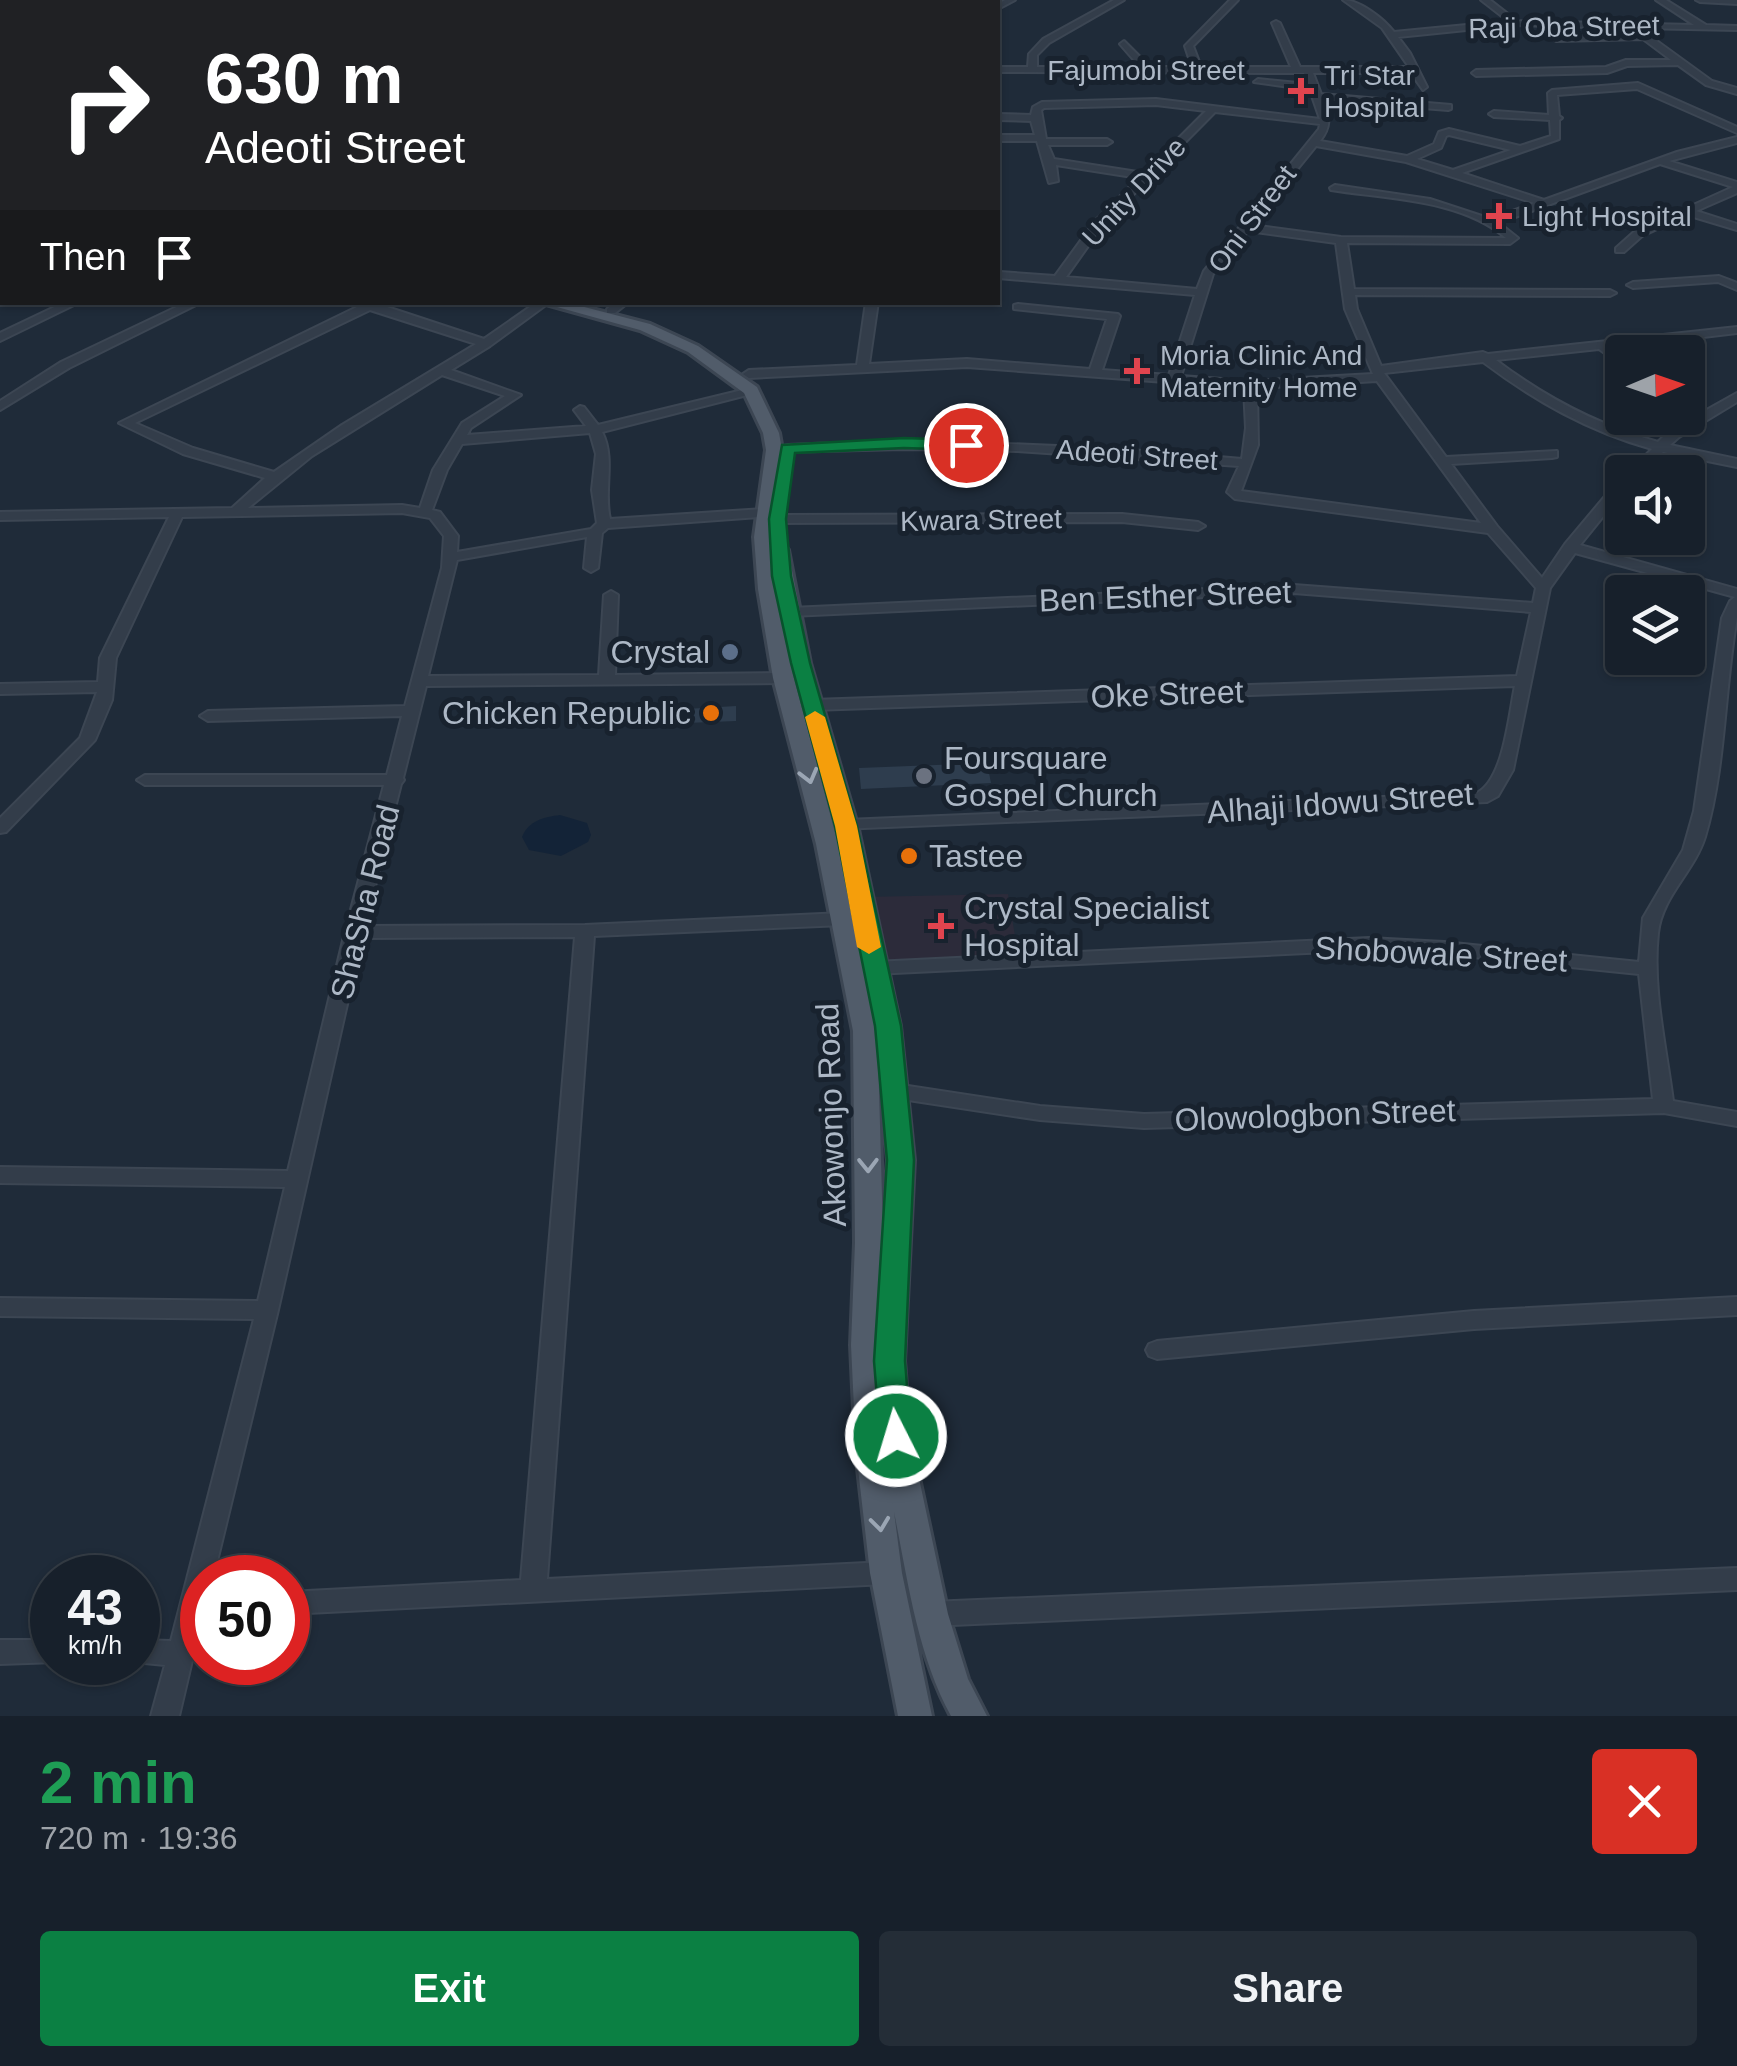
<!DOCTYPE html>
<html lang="en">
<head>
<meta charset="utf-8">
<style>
	body { margin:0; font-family:Arial,sans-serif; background:#242d37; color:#f1f3f6; height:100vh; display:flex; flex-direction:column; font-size:38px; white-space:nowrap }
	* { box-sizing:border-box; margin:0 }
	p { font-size:32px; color:#9ea3a9 }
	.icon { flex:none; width:55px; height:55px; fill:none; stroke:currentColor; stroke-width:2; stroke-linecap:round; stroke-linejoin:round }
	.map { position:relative; height:1716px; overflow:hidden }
	.drawer { display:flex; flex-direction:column; background:#17202b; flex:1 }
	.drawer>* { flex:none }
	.banner { position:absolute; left:0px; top:0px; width:1000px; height:305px; box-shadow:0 2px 8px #0004,0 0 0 2px #363e47; background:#202124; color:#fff; overflow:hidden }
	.needle { width:65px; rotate:88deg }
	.controls { position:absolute; left:1605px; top:335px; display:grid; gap:20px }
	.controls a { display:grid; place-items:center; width:100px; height:100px; border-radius:10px; background:#17202b; box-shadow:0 2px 8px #0004,0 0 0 2px #363e47; font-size:50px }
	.speed { position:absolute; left:30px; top:1555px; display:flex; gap:20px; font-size:50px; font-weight:700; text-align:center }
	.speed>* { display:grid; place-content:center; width:130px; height:130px; border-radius:50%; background:#17202b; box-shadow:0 2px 8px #0004,0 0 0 2px #363e47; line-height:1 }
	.speed small { font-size:25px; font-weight:400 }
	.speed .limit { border:15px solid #d22; background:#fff; color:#111 }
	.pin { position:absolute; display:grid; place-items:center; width:85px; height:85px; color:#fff; margin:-42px; border:5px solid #fff; border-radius:50%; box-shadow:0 2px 10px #0007 }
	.me { position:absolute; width:110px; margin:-55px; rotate:355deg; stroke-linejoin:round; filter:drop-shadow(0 0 8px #0008) }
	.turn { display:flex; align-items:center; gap:35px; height:210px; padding:0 40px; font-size:45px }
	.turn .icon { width:130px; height:130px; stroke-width:2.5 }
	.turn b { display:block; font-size:70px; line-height:85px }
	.then { display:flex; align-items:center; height:95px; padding:0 40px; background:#0003; gap:20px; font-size:38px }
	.round { display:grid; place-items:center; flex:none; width:105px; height:105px; border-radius:10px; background:#242d37 }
	.head { display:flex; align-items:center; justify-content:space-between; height:170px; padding:0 40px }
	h1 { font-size:60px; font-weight:600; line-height:75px; color:#1e9e55 }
	.primary-button { display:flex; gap:20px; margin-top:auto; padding:20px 40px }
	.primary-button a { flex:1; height:115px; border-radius:10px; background:#0b8043; color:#fff; font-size:40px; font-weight:600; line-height:115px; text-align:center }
	.primary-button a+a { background:#242d37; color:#f1f3f6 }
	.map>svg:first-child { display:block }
	.medical { fill:#2c2b3a }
	.water { fill:#132337 }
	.building { fill:#2e3d4e }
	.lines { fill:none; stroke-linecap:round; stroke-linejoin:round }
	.minor-casing { stroke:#3c4653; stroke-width:4 }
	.major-casing { stroke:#3c4653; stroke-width:6 }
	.minor { fill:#333d4a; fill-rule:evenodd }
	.major { fill:#515c6a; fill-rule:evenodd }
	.oneway { stroke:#9ba6b4 }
	.route { fill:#0b8043; stroke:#07532c; stroke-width:2.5 }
	.slow { fill:#f59e0b }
	.health-dot { fill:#e0444e; stroke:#18222e; stroke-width:4 }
	.service-dot { fill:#5c6f8a; stroke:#18222e; stroke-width:4 }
	.food-dot { fill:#e8710a; stroke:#18222e; stroke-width:4 }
	.worship-dot { fill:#6b7280; stroke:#18222e; stroke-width:4 }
	.labels { text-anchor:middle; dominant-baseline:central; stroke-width:10; stroke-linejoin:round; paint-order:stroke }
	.far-street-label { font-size:28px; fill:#adb8c6; stroke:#18222e }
	.far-poi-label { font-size:28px; fill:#adb8c6; stroke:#18222e; text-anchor:start }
	.street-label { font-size:32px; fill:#adb8c6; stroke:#18222e }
	.poi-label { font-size:32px; fill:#adb8c6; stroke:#18222e; text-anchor:start }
</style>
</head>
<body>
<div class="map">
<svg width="1737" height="1716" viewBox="0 0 1737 1716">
	<rect width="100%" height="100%" fill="#1f2b39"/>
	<!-- medical -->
	<path class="medical" d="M1008,894L1018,954L875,962L864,897Z"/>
	<!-- water -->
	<path class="water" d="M560,815L587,823L591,835L588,842L561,856L529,850L522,837C528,821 544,817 560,815Z"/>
	<!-- building -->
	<g class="building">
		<path d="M736,706V721L686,723V709Z"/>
		<path d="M987,763L991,783L861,789L859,768Z"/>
	</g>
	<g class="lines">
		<defs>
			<g id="minor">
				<path d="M1005,0H1015L998,9V4Z"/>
				<path d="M1114,0H1124L1049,43L1037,55V67H1140L1120,44L1124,41L1150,67H1192L1185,46L1230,0H1238L1193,46L1201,67H1291L1272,23L1276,21L1280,23L1300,67H1409L1382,28L1343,0C1360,0 1384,19 1394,32L1508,21L1481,0H1490L1517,21L1694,25L1656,0H1666L1706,25L1737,26V30L1639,28L1712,81L1737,88V94L1706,85L1678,65L1627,66L1607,73L1476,76L1472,73L1476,70L1606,67L1626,60H1671L1643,39L1556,41L1552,38L1556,35L1636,34L1628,28L1515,25L1398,37L1410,53L1427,87L1423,90L1411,73H1313L1321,94L1451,105V109L1448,110L1324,100C1330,117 1331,127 1320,141L1407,156L1434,144L1439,132L1449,129L1520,146L1551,136L1550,120L1494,117L1489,114L1494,111L1549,115L1548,93L1552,90L1638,83L1737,127V133L1637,89L1557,95L1559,116L1562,118L1559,120V139L1462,173L1544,200L1677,152L1737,137V143L1669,161L1737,182V193L1696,211L1737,224V230L1687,215L1642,236L1624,252H1616V248L1634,232L1733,187L1660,164L1499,223L1518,238L1510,244L1347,243L1354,289L1610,290L1616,293L1610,296L1355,295L1357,309L1381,366L1483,352L1488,354L1737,327V333L1611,348L1622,356V366L1599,349L1496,360C1546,398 1598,425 1658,442L1669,431L1737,393V402L1679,437L1670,445L1737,459V467L1663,452L1642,472H1629L1652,449C1588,431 1535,401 1483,362L1384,373L1446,457L1557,451V457L1552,458L1451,464L1497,526L1542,578L1565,544L1617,482L1622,481V493L1580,545L1737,589V617C1724,690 1726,766 1705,837C1694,872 1662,896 1658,933C1652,988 1666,1046 1673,1101L1737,1112V1126L1664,1113L1144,1128L1040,1120L895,1098L888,1096L885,1091L888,1086L895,1084L1040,1106L1144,1114L1653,1099L1639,974L1444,954L1369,950L874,974L865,968L874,962L1369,938L1444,942L1639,962L1643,918L1683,850L1694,811L1722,618L1730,601L1735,597L1575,553L1550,588L1513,770L1498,796L1487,802L840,829L837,825L846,820L1477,793C1504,779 1509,714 1515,686L812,710L804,705L812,700L1517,676L1531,612L1294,593L791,616L784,612L791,608L1294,585L1533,603L1536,588L1488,533L1235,499L1227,492L1239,466L1017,451L903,449L783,452V446L788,445C940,438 1090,445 1242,459L1246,428L1244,388L967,367L749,378L743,374L749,370L857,365L866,302H878L869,364L967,359L1090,369L1107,319L1014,309V305L1018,304L1118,314L1120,316L1102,370L1169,375L1195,295L998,278L1000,272L1055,276L1095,221L1139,178L1056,165L1058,181L1049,183L1037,141H998V135H1035L1031,121L998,120V114L1031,115L1033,107L1042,102L1156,99L1320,119L1310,90L1254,82L1258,79L1308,84L1304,73L998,72V67H1028L1029,54L1043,39ZM1156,105L1206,111L1144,173L1054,159L1048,145H1107L1112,142L1107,139H1046L1041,110L1044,108ZM1215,112L1320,124L1319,129L1204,271L1197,289L1066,277L1103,225ZM1449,135L1511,150L1453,170L1417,159L1441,148L1446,136ZM1316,146L1406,162L1534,203L1491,219L1430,199L1335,185L1330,188L1331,190C1388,199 1461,199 1506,238L1341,237L1252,225ZM1248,231L1336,243L1345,309L1373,374L1250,381L1181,376L1213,274ZM1377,381L1481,523L1241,491L1258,445L1257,388Z"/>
				<path d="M1696,0H1737V4L1700,2Z"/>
				<rect x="0" y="13" width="2" height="4"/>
				<path d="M2,43V49L0,50V44Z"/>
				<rect x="0" y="125" width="2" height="6"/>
				<rect x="0" y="176" width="2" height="6"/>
				<rect x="0" y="235" width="2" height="6"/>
				<path d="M1719,276L1737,283V290L1718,282L1633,288L1627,285L1633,282Z"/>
				<rect x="0" y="292" width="2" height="6"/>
				<path d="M65,302H80L0,341V333Z"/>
				<path d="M187,302H202L69,368L0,410V401L61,362Z"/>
				<path d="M356,302L375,303L484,339L537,302H550L490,346L451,370L521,395L471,428L467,435L586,426L574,410L580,406L584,407L598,425L755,387V393L602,432C616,459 603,490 610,519L778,508L783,509V515L1122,514L1198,522L1205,526L1198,530L1122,522L765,523L760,522L759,517L608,528L602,533L598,568L591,572L584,568L587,537L457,560L428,676L599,675L604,595L611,591L618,595L615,675L783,673L791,678L783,683L426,686L403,778L404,780L401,784L365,926L585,925L843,913L852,919L843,925L594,936L547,1579L886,1562L895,1565L899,1573L895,1581L886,1584L288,1614V1592L521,1580L575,937L362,938L278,1310L213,1578H202V1618L179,1716H151L165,1665L134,1662H138V1640L171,1641L254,1319L0,1316V1298L258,1301L285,1187L0,1183V1167L288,1171L345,932L384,785H145L137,780L145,775H387L402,716L208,721L200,716L208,711L405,706L442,568L444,536L430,518L402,513L182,517L116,658L112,700L95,740L6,832L0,833V818L80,738L97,692L0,694V684L98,682L100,658L169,517L0,520V512L232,508L265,478L183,454L119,423L359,306ZM370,310L476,344L342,425L274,472L193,448L135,423ZM442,375L505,396L462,423L433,470L420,508L402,505L248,508L312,456ZM590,433L596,454L592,490L597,523L591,529L457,552L458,536L440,512L432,510L447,470L462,444Z"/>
				<path d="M616,302H629L615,313H607V309Z"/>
				<path d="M1737,1297V1315L1474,1329L1157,1359L1149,1356L1146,1350L1149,1344L1157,1341L1474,1311Z"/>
				<path d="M1737,1568V1590L931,1626L922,1622L918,1614L922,1606L931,1602Z"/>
				<path d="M0,1640H52V1662H56L0,1664Z"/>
			</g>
			<g id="major">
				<path d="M415,0H430L431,2H417Z"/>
				<path d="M539,302H565L650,324L698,346L757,387L779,433L782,450L773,546H785L788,550L810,663L857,825L900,1026L914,1160L904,1361L910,1436L948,1614L968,1679L987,1716H951C917,1654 908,1581 894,1512L902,1573L932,1716H898L870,1573L856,1451L851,1345L855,1243L853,1031L816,844L773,678L758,589L754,537L766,450L763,433L744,393L688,352L640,330ZM790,663L835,825L855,922L838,844ZM878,1054L888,1160L883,1233Z"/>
			</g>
		</defs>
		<!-- minor casing -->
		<use href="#minor" class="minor-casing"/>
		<!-- major casing -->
		<use href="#major" class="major-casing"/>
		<!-- minor -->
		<use href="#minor" class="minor"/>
		<!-- major -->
		<use href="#major" class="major"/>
	</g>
	<!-- one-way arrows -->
	<defs><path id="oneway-chevron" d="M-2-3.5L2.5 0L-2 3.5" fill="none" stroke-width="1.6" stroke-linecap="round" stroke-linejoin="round" transform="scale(2.5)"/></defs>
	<g class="oneway">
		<use href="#oneway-chevron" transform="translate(809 776) rotate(75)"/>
		<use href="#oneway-chevron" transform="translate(868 1165) rotate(89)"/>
		<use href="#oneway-chevron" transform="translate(880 1524) rotate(83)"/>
	</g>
	<!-- route -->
	<path class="route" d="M904,438L966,440L974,445L966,450L904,448L795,453L786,519L791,576L810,663L857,826L901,1026L914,1160L905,1361L911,1436L907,1445L896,1449L884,1445L880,1436L874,1361L887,1160L875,1026L835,826L791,663L772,576L769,519L782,445Z"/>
	<!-- slow -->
	<path class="slow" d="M815,711L825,717L857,826L881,947L869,954L857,947L835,826L805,717Z"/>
	<!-- markers -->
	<g class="health-dot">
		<path d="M1296 76h10v10h10v10h-10v10h-10v-10h-10v-10h10z"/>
		<path d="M1494 201h10v10h10v10h-10v10h-10v-10h-10v-10h10z"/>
		<path d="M1132 356h10v10h10v10h-10v10h-10v-10h-10v-10h10z"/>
		<path d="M936 911h10v10h10v10h-10v10h-10v-10h-10v-10h10z"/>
	</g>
	<circle class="service-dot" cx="730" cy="652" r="10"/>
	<g class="food-dot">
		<circle cx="711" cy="713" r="10"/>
		<circle cx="909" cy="856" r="10"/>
	</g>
	<circle class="worship-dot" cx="924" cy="776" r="10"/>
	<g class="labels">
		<!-- far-street labels -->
		<g class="far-street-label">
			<text transform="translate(1564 27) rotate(-1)">Raji Oba Street</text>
			<text x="1146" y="70">Fajumobi Street</text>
			<text transform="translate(1134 192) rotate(-47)">Unity Drive</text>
			<text transform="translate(1252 219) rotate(-53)">Oni Street</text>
			<text transform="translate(1137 455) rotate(4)">Adeoti Street</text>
			<text transform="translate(981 520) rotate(-1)">Kwara Street</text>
		</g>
		<!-- far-poi labels -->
		<g class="far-poi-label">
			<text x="1324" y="75">Tri Star<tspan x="1324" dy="32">Hospital</tspan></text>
			<text x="1522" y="216">Light Hospital</text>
			<text x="1160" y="355">Moria Clinic And<tspan x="1160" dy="32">Maternity Home</tspan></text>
		</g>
		<!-- street labels -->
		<g class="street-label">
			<text transform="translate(1165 596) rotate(-2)">Ben Esther Street</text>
			<text transform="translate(1167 694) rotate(-2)">Oke Street</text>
			<text transform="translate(1340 803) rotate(-4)">Alhaji Idowu Street</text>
			<text transform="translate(365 902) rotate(-76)">ShaSha Road</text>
			<text transform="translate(1441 954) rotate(3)">Shobowale Street</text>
			<text transform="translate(831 1115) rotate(-92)">Akowonjo Road</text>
			<text transform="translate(1315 1115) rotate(-2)">Olowologbon Street</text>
		</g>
		<!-- poi labels -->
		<g class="poi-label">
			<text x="710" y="652" text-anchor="end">Crystal</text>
			<text x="691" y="713" text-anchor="end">Chicken Republic</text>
			<text x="944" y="758">Foursquare<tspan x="944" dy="37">Gospel Church</tspan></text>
			<text x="929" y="856">Tastee</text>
			<text x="964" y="908">Crystal Specialist<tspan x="964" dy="37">Hospital</tspan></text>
		</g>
	</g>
</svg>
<div class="controls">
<a><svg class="needle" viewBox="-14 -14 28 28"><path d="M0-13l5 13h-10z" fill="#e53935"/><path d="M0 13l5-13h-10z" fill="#9ea3a9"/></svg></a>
<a><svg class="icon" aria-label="sound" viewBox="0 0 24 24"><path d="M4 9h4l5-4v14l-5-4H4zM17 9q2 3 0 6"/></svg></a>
<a><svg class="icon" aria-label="layers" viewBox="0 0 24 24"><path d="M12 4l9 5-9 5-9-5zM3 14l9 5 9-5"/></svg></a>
</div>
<div class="speed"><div>43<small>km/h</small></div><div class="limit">50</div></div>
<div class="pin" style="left:966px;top:445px;background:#d93025"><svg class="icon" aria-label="arrive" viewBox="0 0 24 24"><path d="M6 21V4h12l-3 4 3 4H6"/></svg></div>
<svg class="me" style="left:896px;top:1436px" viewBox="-20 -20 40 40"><circle r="17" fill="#0b8043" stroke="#fff" stroke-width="3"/><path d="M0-11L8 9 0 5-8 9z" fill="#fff"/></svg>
<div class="banner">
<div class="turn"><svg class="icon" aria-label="right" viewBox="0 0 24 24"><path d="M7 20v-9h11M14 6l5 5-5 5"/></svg><div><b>630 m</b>Adeoti Street</div></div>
<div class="then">Then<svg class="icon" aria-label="arrive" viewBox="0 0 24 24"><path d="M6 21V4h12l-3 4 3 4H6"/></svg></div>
</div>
</div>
<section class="drawer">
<div class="head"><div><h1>2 min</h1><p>720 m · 19:36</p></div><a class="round" style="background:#d93025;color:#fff"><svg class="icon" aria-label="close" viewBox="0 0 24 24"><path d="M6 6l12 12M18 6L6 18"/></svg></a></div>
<div class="primary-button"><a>Exit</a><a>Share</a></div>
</section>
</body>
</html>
